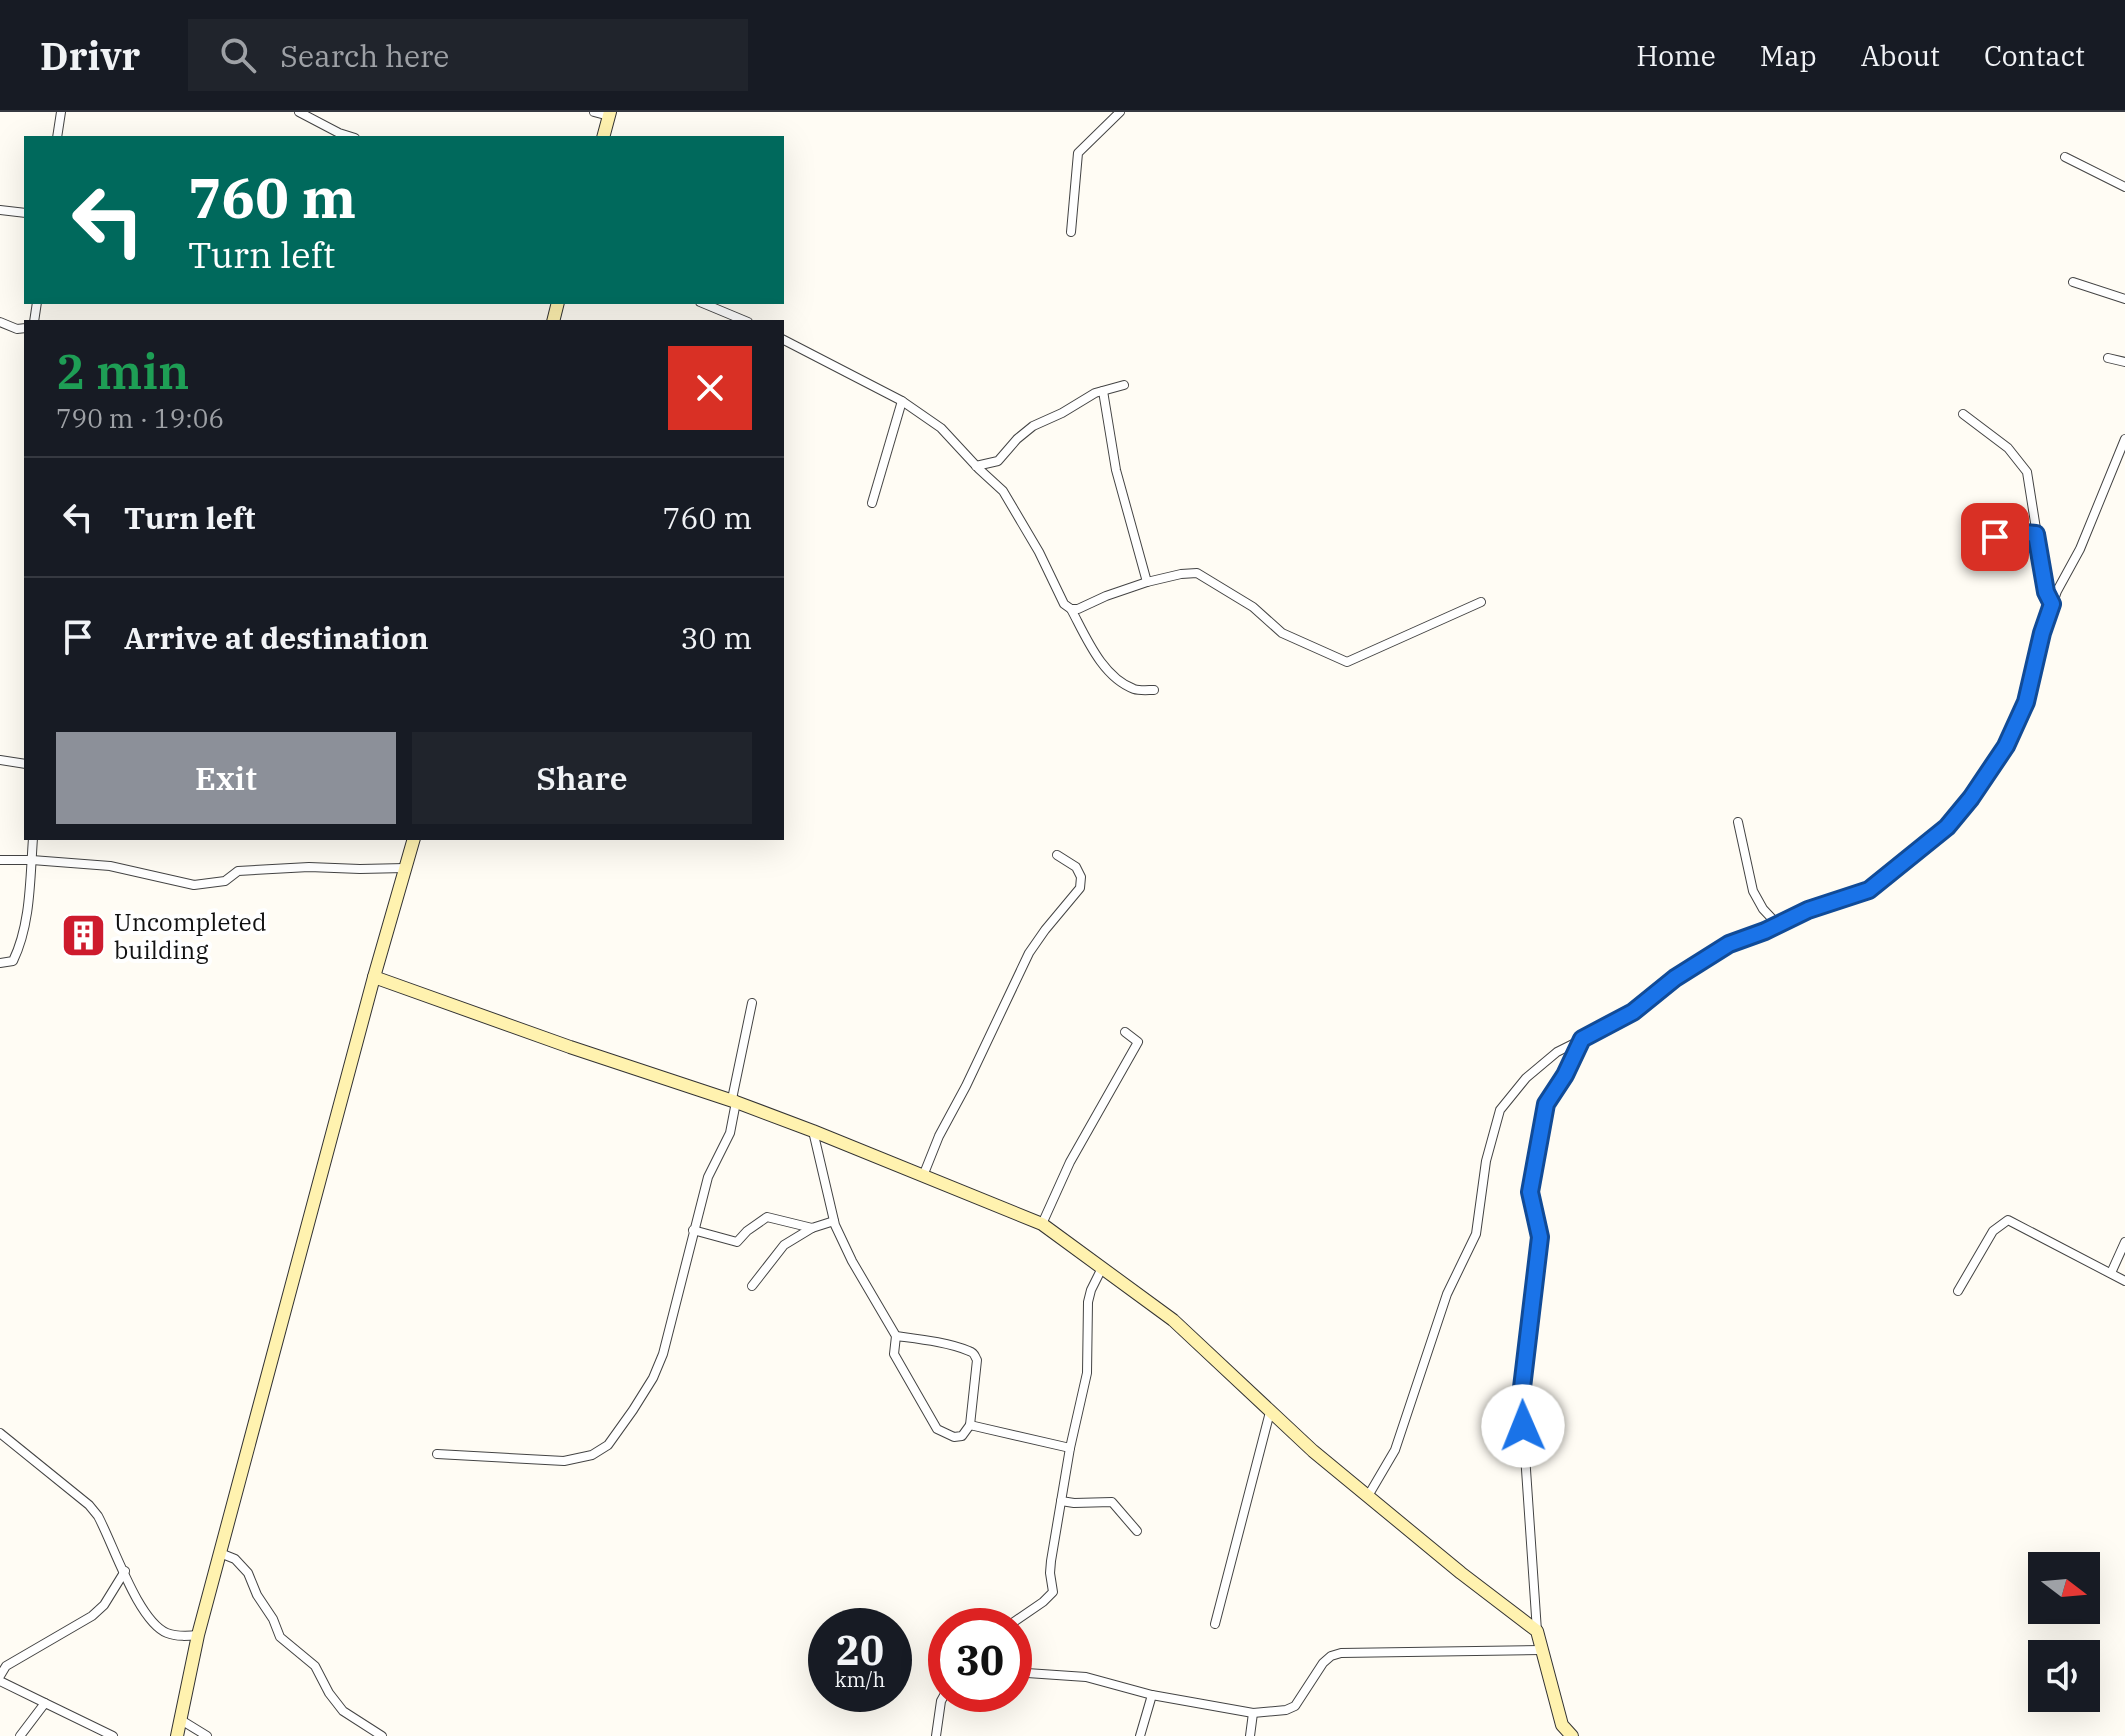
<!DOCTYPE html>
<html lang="en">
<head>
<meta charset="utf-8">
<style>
	body { margin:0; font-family:"IBM Plex Serif",serif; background:#20242c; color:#f1f3f6; height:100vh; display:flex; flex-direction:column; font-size:30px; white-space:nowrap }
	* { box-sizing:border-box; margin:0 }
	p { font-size:26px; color:#9ea1a6 }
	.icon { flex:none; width:44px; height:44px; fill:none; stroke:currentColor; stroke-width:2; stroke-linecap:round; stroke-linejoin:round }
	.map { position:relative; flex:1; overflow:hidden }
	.side { position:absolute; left:24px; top:208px; width:760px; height:520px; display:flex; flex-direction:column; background:#171b24; border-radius:0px; box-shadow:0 8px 32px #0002 }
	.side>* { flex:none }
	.guide { position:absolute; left:24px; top:24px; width:760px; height:168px; border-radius:0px; box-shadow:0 8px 32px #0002; background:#00695c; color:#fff; overflow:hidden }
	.needle { width:52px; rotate:106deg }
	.fabs { position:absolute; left:2028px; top:1440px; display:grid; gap:16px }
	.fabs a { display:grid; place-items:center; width:72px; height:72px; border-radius:0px; background:#171b24; box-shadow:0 8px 32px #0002; font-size:40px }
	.speed { position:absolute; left:808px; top:1496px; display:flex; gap:16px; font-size:40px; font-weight:700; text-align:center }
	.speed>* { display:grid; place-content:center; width:104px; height:104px; border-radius:50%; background:#171b24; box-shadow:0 8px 32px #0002; line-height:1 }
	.speed small { font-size:20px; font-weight:400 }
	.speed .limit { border:12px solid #d22; background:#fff; color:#111 }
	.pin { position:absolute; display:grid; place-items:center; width:68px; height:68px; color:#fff; margin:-34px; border-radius:16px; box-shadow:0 4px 12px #0006 }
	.me { position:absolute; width:88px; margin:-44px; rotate:359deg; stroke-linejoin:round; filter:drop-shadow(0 0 6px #0008) }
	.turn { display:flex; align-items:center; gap:28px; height:168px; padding:0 32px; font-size:36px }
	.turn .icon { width:104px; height:104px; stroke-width:2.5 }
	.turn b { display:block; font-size:56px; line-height:68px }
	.round { display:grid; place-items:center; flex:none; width:84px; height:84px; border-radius:0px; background:#20242c }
	.headline { display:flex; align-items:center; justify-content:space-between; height:136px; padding:0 32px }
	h1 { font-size:48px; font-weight:600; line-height:60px; color:#1e9e55 }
	.button { display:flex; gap:16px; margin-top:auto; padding:16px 32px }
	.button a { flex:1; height:92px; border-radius:0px; background:#8c9099; color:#fff; font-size:32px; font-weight:600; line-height:92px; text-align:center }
	.button a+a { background:#20242c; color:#f1f3f6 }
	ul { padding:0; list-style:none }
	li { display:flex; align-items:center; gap:24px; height:120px; padding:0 32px; border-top:2px solid #363941 }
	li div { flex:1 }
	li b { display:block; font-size:30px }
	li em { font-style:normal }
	header { display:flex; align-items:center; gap:48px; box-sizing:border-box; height:112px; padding:0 40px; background:#171b24; border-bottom:2px solid #363941 }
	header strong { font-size:38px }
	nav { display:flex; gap:44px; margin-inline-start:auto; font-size:28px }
	.search { width:560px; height:72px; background:#20242c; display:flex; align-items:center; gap:20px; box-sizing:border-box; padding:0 28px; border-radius:0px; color:#9ea1a6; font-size:30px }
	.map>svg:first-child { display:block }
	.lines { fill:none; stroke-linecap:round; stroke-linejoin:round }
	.street-casing { stroke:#444; stroke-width:10 }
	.secondary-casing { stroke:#333; stroke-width:14 }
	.street { stroke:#fff; stroke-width:8 }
	.secondary { stroke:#fff2af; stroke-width:12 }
	.route-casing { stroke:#114b97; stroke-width:20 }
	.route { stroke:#1a73e8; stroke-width:14 }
	.labels { text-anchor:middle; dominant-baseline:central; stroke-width:8; stroke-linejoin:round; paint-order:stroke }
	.poi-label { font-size:24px; fill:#111; stroke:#fff; text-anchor:start }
</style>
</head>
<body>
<header>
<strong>Drivr</strong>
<div class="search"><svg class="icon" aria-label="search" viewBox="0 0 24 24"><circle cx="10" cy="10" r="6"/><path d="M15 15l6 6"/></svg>Search here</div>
<nav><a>Home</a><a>Map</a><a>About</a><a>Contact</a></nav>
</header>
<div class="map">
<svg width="2125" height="1624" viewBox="0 0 2125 1624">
	<rect width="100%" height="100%" fill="#fffcf4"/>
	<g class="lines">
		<defs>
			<g id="street">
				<path d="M299,0L339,21L355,26"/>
				<path d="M594,0L609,4"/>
				<path d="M57,26L61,0"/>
				<path d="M2065,45L2125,75"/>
				<path d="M0,98L26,101"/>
				<path d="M1071,120L1078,41L1120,0"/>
				<path d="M2073,170L2125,187"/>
				<path d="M700,190L748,210"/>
				<path d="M0,210L17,217L26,216"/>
				<path d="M34,210L37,190"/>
				<path d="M782,227L902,289L941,316L979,357L1003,379L1039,440L1064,492L1071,497H1078L1106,484L1147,470L1181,462L1197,461L1253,495L1282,521L1347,550L1481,490"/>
				<path d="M2108,246L2125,250"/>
				<path d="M1103,279L1116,358L1147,470"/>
				<path d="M1963,302L2008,336L2027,360L2046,480L2052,492"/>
				<path d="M976,354L998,349L1017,327L1033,314L1062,301L1095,281L1124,273"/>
				<path d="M872,391L902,289"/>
				<path d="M1985,425H1995L2013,420L2036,422"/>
				<path d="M1071,497C1086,525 1102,565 1134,577C1140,579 1148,578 1154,578"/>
				<path d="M0,648L26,652"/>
				<path d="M1738,710L1753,779L1763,797L1778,813"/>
				<path d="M0,748H32L110,754L194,773L225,769L238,759L309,755L360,757L405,756"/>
				<path d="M0,851L13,849C31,812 30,766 33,726"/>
				<path d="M728,988L732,987L752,891"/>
				<path d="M813,1019L835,1113L852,1149L896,1224L894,1242L937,1317L954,1325L962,1324L970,1313L1070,1336"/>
				<path d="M923,1064L939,1024L966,974L1029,841L1045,818L1080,776L1081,765L1076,755L1057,743"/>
				<path d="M1042,1112L1070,1050L1138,930L1125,920"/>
				<path d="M693,1118L737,1130L747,1119L767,1105L812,1116L834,1109"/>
				<path d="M2111,1161L2125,1130"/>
				<path d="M752,1174L784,1133L812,1116"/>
				<path d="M1958,1179L1993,1119L2008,1108L2125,1169"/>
				<path d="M896,1224C918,1227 948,1230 969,1239C975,1241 974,1243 977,1248L970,1313"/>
				<path d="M0,1321L89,1393L98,1404C114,1434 138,1509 167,1521C177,1525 188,1524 198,1523"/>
				<path d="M437,1342L564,1349L592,1343L608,1333L633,1298L653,1266L663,1242L708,1065L730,1021L736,990"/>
				<path d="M1368,1384L1395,1338L1447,1182L1476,1122L1486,1049L1500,998L1526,966L1557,940L1581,928"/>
				<path d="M1061,1389L1074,1391L1112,1390L1137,1419"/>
				<path d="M220,1441L235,1447L248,1461L257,1483L273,1507L280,1525L315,1554L329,1581L343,1599L382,1624"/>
				<path d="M1215,1512L1270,1300"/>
				<path d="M1008,1514L1043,1490L1053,1480L1050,1461L1051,1449L1070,1336L1087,1261L1088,1190L1091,1178L1102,1156"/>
				<path d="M1537,1519L1521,1284L1540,1125L1530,1080L1546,992L1565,963L1582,927L1633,900L1675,866L1729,832L1765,819L1808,798L1869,778L1947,715L1971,686L2006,634L2026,590L2042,521L2057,479L2080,437L2125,327"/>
				<path d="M1014,1560L1086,1565L1152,1583L1253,1601L1286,1598L1295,1594L1323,1551L1331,1544L1341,1541L1541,1538"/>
				<path d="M0,1564L6,1554L92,1504L104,1493L125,1459"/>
				<path d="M0,1569L45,1591"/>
				<path d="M181,1608L207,1624"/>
				<path d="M20,1624L45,1591L113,1624"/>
				<path d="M936,1624L941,1589L946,1580"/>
				<path d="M1140,1624L1152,1583"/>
				<path d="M1250,1624L1253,1601"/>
			</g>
			<g id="secondary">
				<path d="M603,26L610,0"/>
				<path d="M553,210L558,190"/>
				<path d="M374,865L570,935L736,990L813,1019L1042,1112L1173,1208L1313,1339L1461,1461L1537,1519L1562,1613L1572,1624"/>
				<path d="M177,1624L198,1523L374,865L414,726"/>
			</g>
		</defs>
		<!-- street casing -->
		<use href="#street" class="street-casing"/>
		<!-- secondary casing -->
		<use href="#secondary" class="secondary-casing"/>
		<!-- street -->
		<use href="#street" class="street"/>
		<!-- secondary -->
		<use href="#secondary" class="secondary"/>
	</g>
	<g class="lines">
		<defs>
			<path id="route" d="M1523,1314L1521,1284L1540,1125L1530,1080L1546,992L1565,963L1582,927L1633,900L1675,866L1729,832L1765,819L1808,798L1869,778L1947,715L1971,686L2006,634L2026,590L2042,521L2052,492L2046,480L2036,422L2013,420L1995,425"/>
		</defs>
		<!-- route casing -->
		<use href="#route" class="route-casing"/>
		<!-- route -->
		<use href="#route" class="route"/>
	</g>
	<!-- icons -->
	<defs>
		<symbol id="building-square" viewBox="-11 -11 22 22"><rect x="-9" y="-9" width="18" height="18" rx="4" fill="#ce1b2d" stroke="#fff"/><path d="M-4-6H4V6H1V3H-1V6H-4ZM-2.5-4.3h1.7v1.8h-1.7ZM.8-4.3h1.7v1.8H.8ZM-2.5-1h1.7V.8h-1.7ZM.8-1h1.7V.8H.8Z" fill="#fff"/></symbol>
	</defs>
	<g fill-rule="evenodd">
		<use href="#building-square" x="58" y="798" width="51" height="51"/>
	</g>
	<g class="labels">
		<!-- poi labels -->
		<g class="poi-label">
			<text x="114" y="810">Uncompleted<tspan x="114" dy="28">building</tspan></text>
		</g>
	</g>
</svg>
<div class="fabs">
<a><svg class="needle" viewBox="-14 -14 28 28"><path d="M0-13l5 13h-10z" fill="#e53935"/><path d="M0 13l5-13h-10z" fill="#9ea1a6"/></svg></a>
<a><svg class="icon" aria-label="sound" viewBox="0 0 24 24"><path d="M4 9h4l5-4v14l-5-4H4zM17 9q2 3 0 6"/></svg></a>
</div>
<div class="speed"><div>20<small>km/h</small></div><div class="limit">30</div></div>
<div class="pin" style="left:1995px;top:425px;background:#d93025"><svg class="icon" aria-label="arrive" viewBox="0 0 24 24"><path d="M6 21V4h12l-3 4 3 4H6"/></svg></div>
<svg class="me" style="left:1523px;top:1314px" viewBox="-20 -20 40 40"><circle r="19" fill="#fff"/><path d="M0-13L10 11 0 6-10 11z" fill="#1a73e8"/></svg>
<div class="guide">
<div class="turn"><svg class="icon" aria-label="left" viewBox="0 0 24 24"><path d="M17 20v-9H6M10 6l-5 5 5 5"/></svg><div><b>760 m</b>Turn left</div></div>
</div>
<section class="side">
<div class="headline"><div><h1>2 min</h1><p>790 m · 19:06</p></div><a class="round" style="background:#d93025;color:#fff"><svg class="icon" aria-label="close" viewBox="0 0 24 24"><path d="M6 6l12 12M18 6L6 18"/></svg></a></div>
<ul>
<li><svg class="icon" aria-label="left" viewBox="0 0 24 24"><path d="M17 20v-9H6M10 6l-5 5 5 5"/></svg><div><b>Turn left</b></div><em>760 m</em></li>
<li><svg class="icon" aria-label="arrive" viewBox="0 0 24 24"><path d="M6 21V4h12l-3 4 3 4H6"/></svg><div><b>Arrive at destination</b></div><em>30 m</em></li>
</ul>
<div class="button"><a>Exit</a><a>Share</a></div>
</section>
</div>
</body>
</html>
